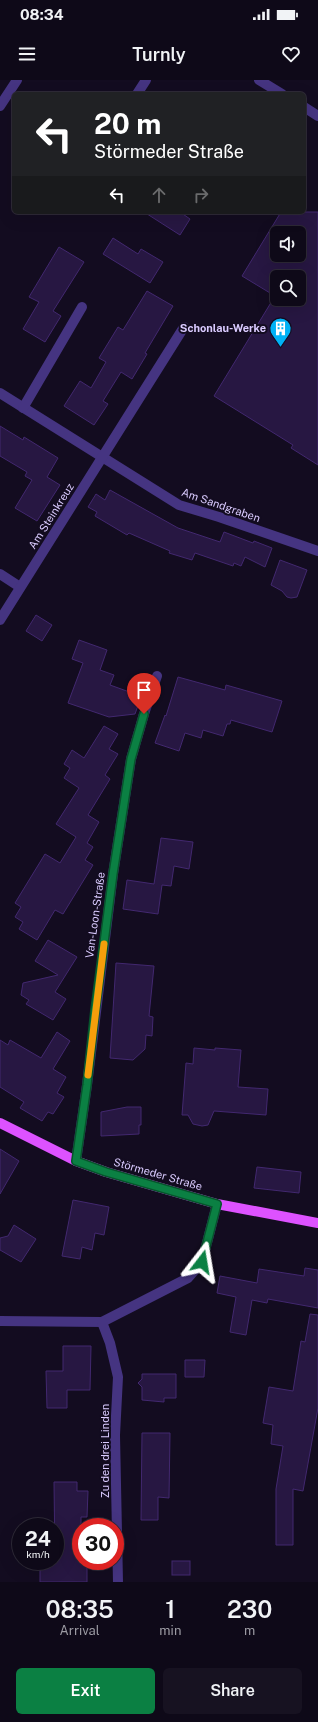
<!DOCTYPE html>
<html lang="en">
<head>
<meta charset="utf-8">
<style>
	body { margin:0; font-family:"Public Sans",sans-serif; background:#171221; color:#f1f3f6; height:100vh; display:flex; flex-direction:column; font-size:15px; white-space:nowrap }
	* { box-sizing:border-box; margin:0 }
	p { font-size:13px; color:#9b9aa2 }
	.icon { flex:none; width:22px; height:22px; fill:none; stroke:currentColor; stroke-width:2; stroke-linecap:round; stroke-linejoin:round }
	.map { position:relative; height:1502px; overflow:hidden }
	.drawer { display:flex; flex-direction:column; background:#0e0918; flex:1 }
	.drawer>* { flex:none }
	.banner { position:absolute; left:12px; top:12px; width:294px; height:122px; border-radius:6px; box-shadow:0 4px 16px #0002,0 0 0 1px #2e2a37; background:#202124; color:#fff; overflow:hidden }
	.tools { position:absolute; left:270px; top:146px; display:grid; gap:8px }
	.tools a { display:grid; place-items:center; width:36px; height:36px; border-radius:6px; background:#0e0918; box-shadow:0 4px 16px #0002,0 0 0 1px #2e2a37; font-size:20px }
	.speed { position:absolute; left:12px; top:1438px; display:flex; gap:8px; font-size:20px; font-weight:700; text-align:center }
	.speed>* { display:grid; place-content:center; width:52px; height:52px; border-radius:50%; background:#0e0918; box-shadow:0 4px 16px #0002,0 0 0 1px #2e2a37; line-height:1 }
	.speed small { font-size:10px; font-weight:400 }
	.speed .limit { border:6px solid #d22; background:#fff; color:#111 }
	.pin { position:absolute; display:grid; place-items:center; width:34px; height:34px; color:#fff; margin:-41px -17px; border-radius:50% 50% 50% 0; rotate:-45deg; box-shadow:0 0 4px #0007 }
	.pin .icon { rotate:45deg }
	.me { position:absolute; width:44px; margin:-22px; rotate:14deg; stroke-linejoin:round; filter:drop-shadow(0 0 3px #0008) }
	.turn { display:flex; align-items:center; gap:14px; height:84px; padding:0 16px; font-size:18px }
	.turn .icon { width:52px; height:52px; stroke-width:2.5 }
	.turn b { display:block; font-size:28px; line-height:34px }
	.lanes { display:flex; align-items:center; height:38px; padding:0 16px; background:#0003; justify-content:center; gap:20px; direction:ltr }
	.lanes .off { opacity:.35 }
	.eta { display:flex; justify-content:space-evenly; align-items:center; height:68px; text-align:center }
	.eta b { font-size:24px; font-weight:600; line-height:28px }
	.cta { display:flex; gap:8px; margin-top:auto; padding:8px 16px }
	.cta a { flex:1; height:46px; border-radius:6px; background:#0b8043; color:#fff; font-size:16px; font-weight:600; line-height:46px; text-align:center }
	.cta a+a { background:#171221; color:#f1f3f6 }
	.status { display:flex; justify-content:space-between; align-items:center; height:28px; padding:0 20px; background:#0e0918; direction:ltr }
	.status svg { height:11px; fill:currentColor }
	header { display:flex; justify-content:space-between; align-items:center; height:52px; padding:0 16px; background:#0e0918; font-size:18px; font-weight:600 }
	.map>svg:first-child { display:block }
	.building { fill:#271742; stroke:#42286f; fill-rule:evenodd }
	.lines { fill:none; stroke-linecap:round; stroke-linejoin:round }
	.minor { stroke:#453481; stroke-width:10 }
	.major { stroke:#dd52ff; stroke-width:10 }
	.route-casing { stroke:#07532c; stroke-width:10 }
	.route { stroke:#0b8043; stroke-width:7 }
	.slow { stroke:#f59e0b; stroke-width:7 }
	.labels { text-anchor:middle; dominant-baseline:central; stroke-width:4; stroke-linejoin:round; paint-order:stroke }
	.poi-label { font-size:11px; font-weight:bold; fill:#dacbff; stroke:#130c20; text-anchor:end }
	.street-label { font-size:11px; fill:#dacbff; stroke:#130c20 }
</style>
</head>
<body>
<div class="status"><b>08:34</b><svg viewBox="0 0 49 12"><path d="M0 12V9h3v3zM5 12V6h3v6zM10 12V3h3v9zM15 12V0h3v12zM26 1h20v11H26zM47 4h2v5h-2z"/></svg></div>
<header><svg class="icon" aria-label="menu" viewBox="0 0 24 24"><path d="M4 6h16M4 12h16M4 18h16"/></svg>Turnly<svg class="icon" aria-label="heart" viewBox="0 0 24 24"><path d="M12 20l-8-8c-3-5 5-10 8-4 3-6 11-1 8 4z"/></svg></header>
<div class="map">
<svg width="318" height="1502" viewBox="0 0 318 1502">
	<rect width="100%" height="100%" fill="#130c20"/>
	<!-- building -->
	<g class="building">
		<path d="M144,132H180L190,139L180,155Z"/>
		<path d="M281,132H318V385L291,368L293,365L214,316L275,216L242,196ZM277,153H299V175H277ZM277,197H299V219H277Z"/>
		<path d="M113,158L138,174L141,169L163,182L150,203L103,174Z"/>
		<path d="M59,167L84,182L53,231L61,236L45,262L23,249L39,222L29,217Z"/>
		<path d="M147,211L173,226L145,273L147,274L132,299L121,292L103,321L108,324L94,345L64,326L80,301L91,308L106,282L99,278L118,247L123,250Z"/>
		<path d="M0,346L23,360L24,357L58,378L47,397L60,405L37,441L15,428L32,400L25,396L27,392L0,376Z"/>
		<path d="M110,410L178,448L220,462L224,452L253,463L254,461L272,468L265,487L245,477L241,486L234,483L233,486L195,473L192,480L169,473L170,471L129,453L127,455L95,436L97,432L88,427L96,414L105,420Z"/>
		<path d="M280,480L307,490L297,517L291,518L287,517L282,511L271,505Z"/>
		<path d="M36,535L52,545L42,561L26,551Z"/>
		<path d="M79,560L107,570L100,590L114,595L110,605L135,614L140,620L135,634L109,637L68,623L83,583L72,579Z"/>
		<path d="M178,597L225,610L226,605L282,621L272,652L231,640L230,644H227L223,656L203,650L201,658L185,653L179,671L155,663L165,635L166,636Z"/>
		<path d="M104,646L118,654L109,669L118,674L105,695L110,699L88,735L99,742L87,763L93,767L85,780L93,785L63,834L55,830L37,860L19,849L23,842L15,837L21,827L15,823L45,774L60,783L76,757L56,744L79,708L64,698L70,688L64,684L72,670L84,678Z"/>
		<path d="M161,758L193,762L189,789L174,786L171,806L162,805L158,834L123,829L127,800L154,804Z"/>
		<path d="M48,860L77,877L55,912L66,919L53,940L26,924L29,920L21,915L23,903L58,895L35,881Z"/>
		<path d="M116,883L154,886L149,936L153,937L152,956L146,955L145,969L133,980L110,978Z"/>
		<path d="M57,952L70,961L53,989L66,997L57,1013L64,1017L53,1034L48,1032L42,1041L20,1028L24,1022L0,1007V960L8,965L10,960L41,978Z"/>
		<path d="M194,968L215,970V968L241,970L238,1007L268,1009L266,1035L214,1031L208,1045L202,1046L193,1044L188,1035H182L186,983L193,984Z"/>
		<path d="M127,1027H141V1045H139V1054L101,1056V1032Z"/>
		<path d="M0,1069L19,1081L0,1114Z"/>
		<path d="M257,1087L301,1092L299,1113L254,1108Z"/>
		<path d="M73,1120L109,1127L104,1155L95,1153L92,1170L82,1167L80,1179L62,1176Z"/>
		<path d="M14,1145L36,1159L21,1182L0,1170V1158L8,1156Z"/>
		<path d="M305,1188L318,1190V1228L268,1219L267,1223L252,1220L246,1255L230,1252L236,1217L217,1213L220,1196L257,1203L259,1189L304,1196Z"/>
		<path d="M310,1234L318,1235V1328L303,1411L293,1409V1465H276V1409L283,1366L271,1364L273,1345L263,1343L269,1307L293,1311L301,1261L305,1262Z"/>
		<path d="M63,1266H91L90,1310H67V1328H47L46,1291H63Z"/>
		<path d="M185,1280H205L204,1297H185Z"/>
		<path d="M142,1294H176V1318H164V1322L142,1320V1307L138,1303L142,1299Z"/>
		<path d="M142,1353H170L169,1418L158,1417V1440H141Z"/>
		<path d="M54,1402H77V1411H88L87,1437H81V1481H87V1502H40V1483L55,1481Z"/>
		<rect x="172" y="1481" width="18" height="14"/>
	</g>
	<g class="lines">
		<!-- minor -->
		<g class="minor">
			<path d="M259,0L282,14"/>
			<path d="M137,14L146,0"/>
			<path d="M0,26L17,0"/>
			<path d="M304,27L318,36"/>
			<path d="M0,313L179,425L219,437L318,471"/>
			<path d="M23,328L82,227"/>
			<path d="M0,494L20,507"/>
			<path d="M0,540L184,247"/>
			<path d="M76,1081L87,1005L113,794L131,679L144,634L157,596"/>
			<path d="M0,1241L102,1242L188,1198L202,1182L217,1124"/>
			<path d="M102,1242L110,1263L118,1297L115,1355L118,1502"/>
		</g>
		<!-- major -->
		<path class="major" d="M0,1043L76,1081L106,1092L217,1124L318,1143"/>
	</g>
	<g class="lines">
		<defs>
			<path id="route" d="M144,634L131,679L113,794L95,931L87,1005L76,1081L106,1092L217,1124L202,1182"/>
		</defs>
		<!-- route casing -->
		<use href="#route" class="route-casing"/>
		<!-- route -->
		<use href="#route" class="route"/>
		<!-- slow -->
		<path class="slow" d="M88,995L104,864"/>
	</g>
	<!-- icons -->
	<defs>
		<symbol id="building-pin" viewBox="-11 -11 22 30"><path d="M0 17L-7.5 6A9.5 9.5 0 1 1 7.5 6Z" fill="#00b2f6" stroke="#130c20"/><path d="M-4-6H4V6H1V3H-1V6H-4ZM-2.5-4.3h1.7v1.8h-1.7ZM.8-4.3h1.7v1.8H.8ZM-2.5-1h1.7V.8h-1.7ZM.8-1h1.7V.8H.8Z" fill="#fff"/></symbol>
	</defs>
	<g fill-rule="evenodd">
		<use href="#building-pin" x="268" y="236" width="25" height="34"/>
	</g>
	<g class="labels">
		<!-- poi labels -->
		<g class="poi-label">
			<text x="266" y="248">Schonlau-Werke</text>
		</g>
		<!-- street labels -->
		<g class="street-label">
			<text transform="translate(221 425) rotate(19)">Am Sandgraben</text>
			<text transform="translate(51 436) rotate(-58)">Am Steinkreuz</text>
			<text transform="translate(95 835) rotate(-82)">Van-Loon-Straße</text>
			<text transform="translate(158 1094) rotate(16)">Störmeder Straße</text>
			<text transform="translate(105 1371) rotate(-90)">Zu den drei Linden</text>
		</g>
	</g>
</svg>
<div class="tools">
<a><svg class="icon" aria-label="sound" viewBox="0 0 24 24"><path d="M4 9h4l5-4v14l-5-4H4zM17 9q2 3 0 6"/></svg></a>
<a><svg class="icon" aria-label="search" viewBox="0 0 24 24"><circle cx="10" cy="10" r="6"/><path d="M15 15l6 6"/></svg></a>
</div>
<div class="speed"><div>24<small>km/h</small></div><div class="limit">30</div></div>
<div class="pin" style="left:144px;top:634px;background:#d93025"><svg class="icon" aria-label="arrive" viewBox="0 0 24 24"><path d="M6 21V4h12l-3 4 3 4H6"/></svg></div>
<svg class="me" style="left:202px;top:1182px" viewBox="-20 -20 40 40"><path d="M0-17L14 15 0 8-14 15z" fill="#0b8043" stroke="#fff" stroke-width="4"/></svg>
<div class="banner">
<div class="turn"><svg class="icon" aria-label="left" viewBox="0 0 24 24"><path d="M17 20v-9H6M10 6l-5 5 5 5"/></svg><div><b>20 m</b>Störmeder Straße</div></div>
<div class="lanes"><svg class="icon" aria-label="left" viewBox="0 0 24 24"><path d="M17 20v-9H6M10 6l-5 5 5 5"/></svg><svg class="icon off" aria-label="ahead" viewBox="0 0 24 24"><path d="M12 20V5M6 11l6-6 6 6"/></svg><svg class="icon off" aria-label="right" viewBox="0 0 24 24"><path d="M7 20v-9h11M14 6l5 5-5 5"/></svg></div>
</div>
</div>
<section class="drawer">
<div class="eta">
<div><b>08:35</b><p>Arrival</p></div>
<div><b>1</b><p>min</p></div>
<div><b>230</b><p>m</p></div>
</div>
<div class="cta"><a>Exit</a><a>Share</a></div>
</section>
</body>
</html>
